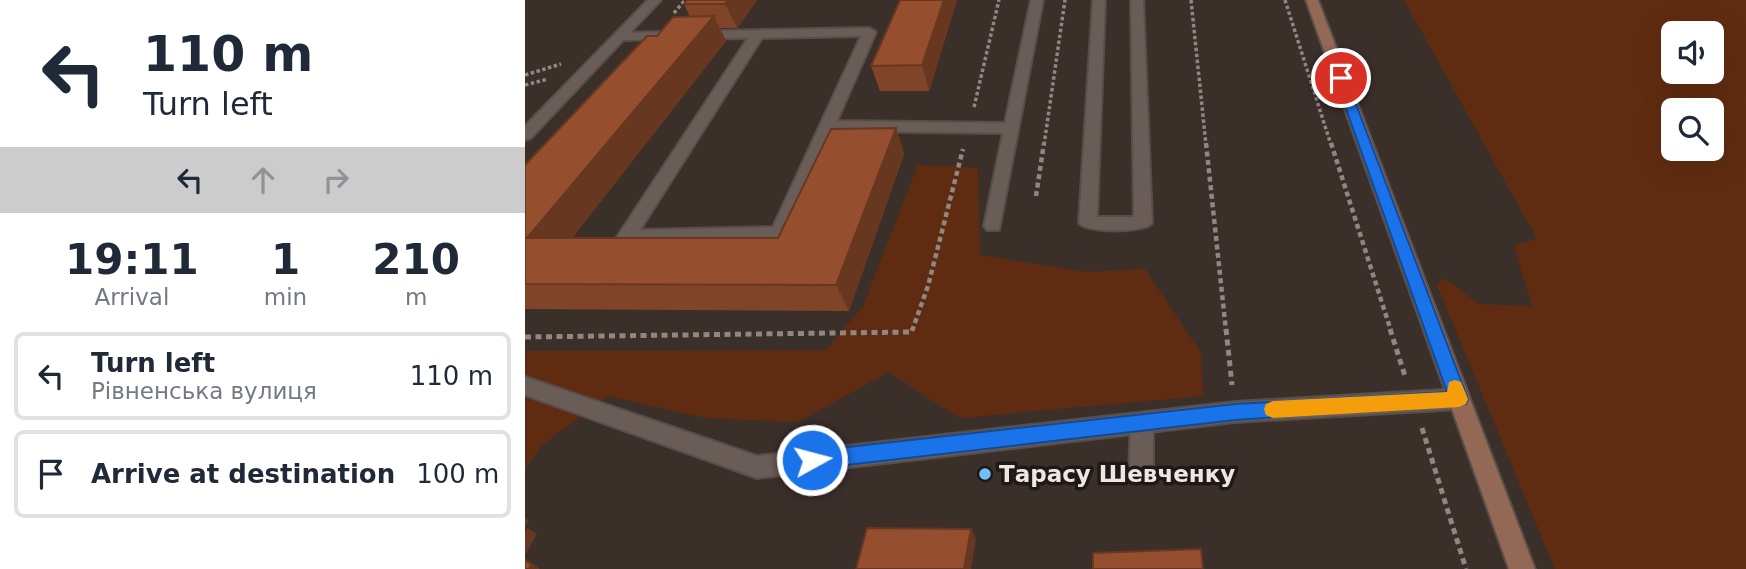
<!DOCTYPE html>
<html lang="en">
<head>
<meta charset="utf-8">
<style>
	body { margin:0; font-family:"DejaVu Sans",sans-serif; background:#f6f6f7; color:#1f2937; height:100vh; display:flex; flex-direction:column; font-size:26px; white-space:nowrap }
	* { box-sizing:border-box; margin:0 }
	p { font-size:23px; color:#747a83 }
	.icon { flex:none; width:38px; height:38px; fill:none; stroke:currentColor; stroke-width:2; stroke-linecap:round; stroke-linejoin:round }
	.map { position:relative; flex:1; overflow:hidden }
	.side { display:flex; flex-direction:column; background:#fff; width:525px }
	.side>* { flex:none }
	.hud { background:#fff; color:#1f2937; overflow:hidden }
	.fabs { position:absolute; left:1136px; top:21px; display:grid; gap:14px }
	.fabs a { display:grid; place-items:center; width:63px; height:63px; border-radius:10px; background:#fff; box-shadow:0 7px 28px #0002; font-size:35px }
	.pin { position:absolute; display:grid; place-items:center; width:60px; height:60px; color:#fff; margin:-30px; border:4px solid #fff; border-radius:50%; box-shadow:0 2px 7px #0007 }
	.me { position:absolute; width:77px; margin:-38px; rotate:83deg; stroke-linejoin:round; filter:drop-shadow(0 0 5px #0008) }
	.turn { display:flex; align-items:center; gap:24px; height:147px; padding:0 28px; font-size:32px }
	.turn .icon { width:91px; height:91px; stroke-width:2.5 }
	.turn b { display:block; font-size:49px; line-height:60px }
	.lanes { display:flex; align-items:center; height:66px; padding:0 28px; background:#0003; justify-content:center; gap:35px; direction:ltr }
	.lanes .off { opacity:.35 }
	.eta { display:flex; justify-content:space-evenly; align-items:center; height:119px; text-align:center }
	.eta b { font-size:42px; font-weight:700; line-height:49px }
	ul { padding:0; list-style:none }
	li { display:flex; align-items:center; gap:21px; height:88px; margin:0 14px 10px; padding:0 14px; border:4px solid #e0e1e3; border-radius:10px }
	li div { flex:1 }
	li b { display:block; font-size:26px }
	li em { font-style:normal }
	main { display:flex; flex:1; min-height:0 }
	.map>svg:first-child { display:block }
	.green { fill:#602c11; fill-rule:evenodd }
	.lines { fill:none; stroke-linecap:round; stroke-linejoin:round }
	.service-casing { stroke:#574d49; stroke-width:4 }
	.minor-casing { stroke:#574d49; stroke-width:4 }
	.secondary-casing { stroke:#574d49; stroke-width:4 }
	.path-far2 { stroke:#908682; stroke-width:3.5; stroke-dasharray:3.5 2.5; stroke-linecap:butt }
	.path-far1 { stroke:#908682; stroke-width:4.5; stroke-dasharray:5 3.5; stroke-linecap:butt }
	.path { stroke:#908682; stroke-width:5; stroke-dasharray:6 4.5; stroke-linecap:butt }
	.service { fill:#6a5d57; fill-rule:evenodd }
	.minor { fill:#6a5d57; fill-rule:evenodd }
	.secondary { fill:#936854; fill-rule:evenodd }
	.wall { fill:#804428 }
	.shaded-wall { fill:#683720 }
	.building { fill:#954f2e; stroke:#683720; stroke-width:2 }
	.route { fill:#1a73e8; stroke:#114b97; stroke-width:2 }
	.slow { fill:#f59e0b }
	.poi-dot { fill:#71c1f5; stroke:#1e1916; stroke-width:2.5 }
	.labels { text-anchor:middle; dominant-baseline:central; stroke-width:7; stroke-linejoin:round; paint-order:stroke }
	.near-poi-label { font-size:23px; font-weight:bold; fill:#eee6e3; stroke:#1e1916; text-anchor:start }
</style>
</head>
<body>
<main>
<section class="side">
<div class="hud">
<div class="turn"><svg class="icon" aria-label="left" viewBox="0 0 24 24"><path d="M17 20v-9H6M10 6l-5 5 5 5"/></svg><div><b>110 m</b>Turn left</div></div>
<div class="lanes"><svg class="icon" aria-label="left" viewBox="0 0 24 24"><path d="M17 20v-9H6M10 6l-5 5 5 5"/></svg><svg class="icon off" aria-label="ahead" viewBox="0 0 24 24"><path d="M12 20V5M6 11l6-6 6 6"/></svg><svg class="icon off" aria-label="right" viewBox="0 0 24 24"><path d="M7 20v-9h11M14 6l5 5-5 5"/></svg></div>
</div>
<div class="eta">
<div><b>19:11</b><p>Arrival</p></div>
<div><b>1</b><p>min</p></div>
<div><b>210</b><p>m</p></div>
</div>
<ul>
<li><svg class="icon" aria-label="left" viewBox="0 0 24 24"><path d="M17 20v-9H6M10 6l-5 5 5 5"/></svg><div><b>Turn left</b><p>Рівненська вулиця</p></div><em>110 m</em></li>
<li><svg class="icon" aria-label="arrive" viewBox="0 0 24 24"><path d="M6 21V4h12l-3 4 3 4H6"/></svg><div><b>Arrive at destination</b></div><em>100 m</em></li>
</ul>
</section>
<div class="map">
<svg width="1221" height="569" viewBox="0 0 1221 569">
	<rect width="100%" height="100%" fill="#3b2f2a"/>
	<!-- green -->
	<g class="green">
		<path d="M879,0H1221V569H1030L912,285L919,278L954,304L1007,306L989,245L1012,239ZM1148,33H1186V72H1148ZM1148,110H1186V149H1148Z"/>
		<path d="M393,165L453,168L455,255L561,272L620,269L676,353L678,396L434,418L364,372L273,422L180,418L83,396L17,445L0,469V351L301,350L338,306Z"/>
	</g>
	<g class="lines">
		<defs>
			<g id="service">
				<path d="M506,0H518L474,230H462L459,226L478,133L308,131L260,237L101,243L95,242L92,237L223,38L96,40L91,39V33L344,28L351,32L312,121L480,123ZM336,36L248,227L115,230L237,38Z"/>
				<path d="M568,0H580L572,217H609L606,0H618L627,223C620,233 561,233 554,223Z"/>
				<path d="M617,413L625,416L628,423V472L624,480L616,483L608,480L604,472L606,423L609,416Z"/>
			</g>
			<g id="minor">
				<path d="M123,0H136L6,138L0,140V126Z"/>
				<path d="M0,377L232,456L710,402L934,389L942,392L945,399L942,406L934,409L710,422L232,478L0,395Z"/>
			</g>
			<path id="secondary" d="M781,0H793L1010,569H984Z"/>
		</defs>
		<!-- service casing -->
		<use href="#service" class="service-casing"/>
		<!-- minor casing -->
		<use href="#minor" class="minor-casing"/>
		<!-- secondary casing -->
		<use href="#secondary" class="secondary-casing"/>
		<!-- path-far2 -->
		<g class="path-far2">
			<path d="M666,0L681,145"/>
			<path d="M760,0L806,145"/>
			<path d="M149,13L160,0"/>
			<path d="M0,75L36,64"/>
			<path d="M0,85L23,79"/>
			<path d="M449,107L474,0"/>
			<path d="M519,145L540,0"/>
		</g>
		<!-- path-far1 -->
		<g class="path-far1">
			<path d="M681,143L701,331"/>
			<path d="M806,143L866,331"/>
			<path d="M511,196L519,143"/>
			<path d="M387,331L403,286L438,149"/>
		</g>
		<!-- path -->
		<g class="path">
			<path d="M701,329L707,385"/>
			<path d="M865,329L880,376"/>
			<path d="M0,337L386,332L387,329"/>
			<path d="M897,428L941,569"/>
		</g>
		<!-- service -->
		<use href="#service" class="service"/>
		<!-- minor -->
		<use href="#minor" class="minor"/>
		<!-- secondary -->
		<use href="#secondary" class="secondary"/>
	</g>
	<!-- wall -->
	<g class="wall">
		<path d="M232,0L212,28H195L201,41L47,238H253L371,128L379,154L324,311L0,309V165L132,36L165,17L159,4Z"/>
		<path d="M375,0H432L404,91H355L346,66Z"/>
	</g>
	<!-- shaded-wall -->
	<g class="shaded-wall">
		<path d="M203,0H232L212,28L200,4Z"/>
		<path d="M419,0H432L404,91L397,65Z"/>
		<path d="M189,16L201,41L27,264L2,238Z"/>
		<path d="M371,128L379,154L324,311L311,285Z"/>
		<path d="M0,518L4,520L0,527Z"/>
		<path d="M2,528L12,534L0,555V532Z"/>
		<path d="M446,529L451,539L446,569H439Z"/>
		<path d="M0,558L15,569H4Z"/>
	</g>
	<!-- building -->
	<g class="building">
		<path d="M162,0H203L200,4H159Z"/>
		<path d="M375,0H419L397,65L346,66Z"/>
		<path d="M189,16L2,238H253L306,129L371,128L311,285L0,284V165L122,36H132L148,17Z"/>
		<path d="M342,528L446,529L439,569H331Z"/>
		<path d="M676,549L678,569H568V553Z"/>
		<path d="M0,560L6,565L4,569H0Z"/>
	</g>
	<!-- route -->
	<path class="route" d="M811,75L821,78L943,399L941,404L710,420L287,469L280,467L277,460L280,454L287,451L710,404L922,392L810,78Z"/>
	<!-- slow -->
	<path class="slow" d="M930,380L936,382L943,399L941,404L934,407L748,418L741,415L739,409L741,404L748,401L922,392L924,382Z"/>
	<!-- markers -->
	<circle class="poi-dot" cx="460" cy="474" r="7"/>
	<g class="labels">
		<!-- near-poi labels -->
		<g class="near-poi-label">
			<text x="474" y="474">Тарасу Шевченку</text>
		</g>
	</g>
</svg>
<div class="fabs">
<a><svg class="icon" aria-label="sound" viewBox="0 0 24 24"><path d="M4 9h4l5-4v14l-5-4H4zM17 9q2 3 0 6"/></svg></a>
<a><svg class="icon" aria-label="search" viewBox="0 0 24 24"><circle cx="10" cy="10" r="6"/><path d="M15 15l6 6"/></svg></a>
</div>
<div class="pin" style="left:816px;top:78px;background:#d93025"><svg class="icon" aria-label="arrive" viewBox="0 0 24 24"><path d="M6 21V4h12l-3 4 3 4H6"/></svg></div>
<svg class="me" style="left:287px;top:460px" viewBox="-20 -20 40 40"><circle r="17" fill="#1a73e8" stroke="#fff" stroke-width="3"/><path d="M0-11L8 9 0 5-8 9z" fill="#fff"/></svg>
</div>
</main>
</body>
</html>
